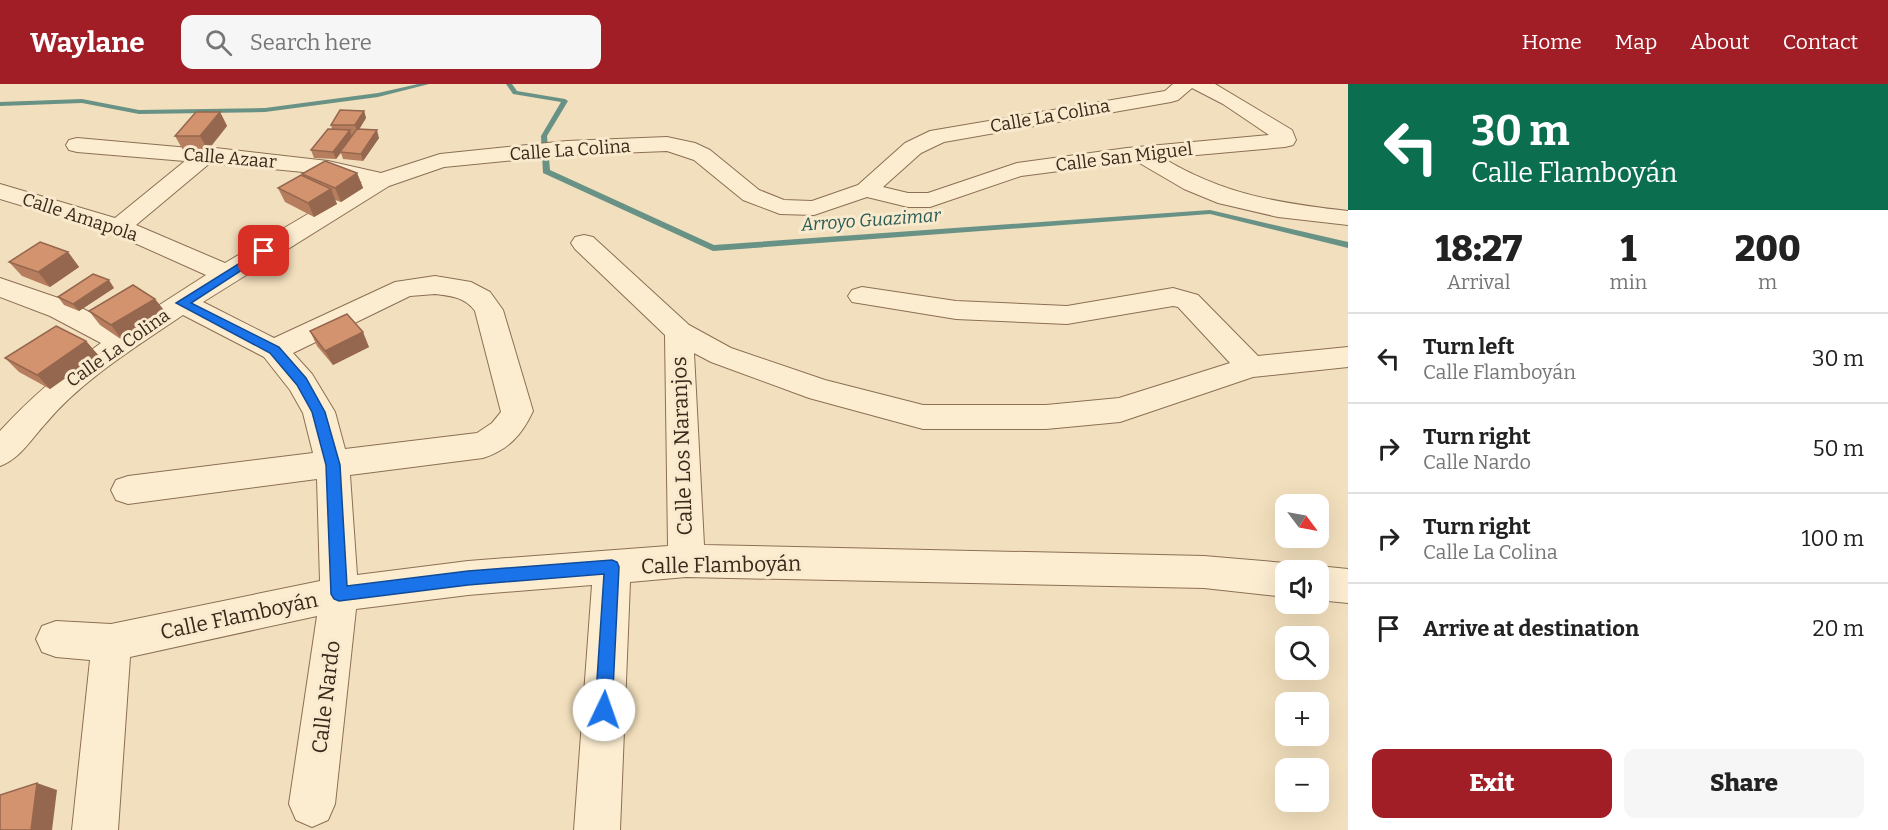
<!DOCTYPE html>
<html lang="en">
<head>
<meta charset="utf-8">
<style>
	body { margin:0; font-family:Bitter,serif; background:#f6f6f6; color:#222; height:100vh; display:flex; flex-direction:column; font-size:22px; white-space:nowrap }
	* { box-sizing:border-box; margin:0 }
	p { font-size:20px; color:#767676 }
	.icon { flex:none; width:33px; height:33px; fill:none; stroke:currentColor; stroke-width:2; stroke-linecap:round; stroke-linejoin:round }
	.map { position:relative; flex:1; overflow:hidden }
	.drawer { display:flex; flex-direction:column; background:#fff; width:540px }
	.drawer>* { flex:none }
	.banner { background:#0b6e4f; color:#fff; overflow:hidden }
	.needle { width:39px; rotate:122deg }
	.tools { position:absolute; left:1275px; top:410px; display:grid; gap:12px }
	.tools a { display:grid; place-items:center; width:54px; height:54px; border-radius:12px; background:#fff; box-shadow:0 6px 24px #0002; font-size:30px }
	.pin { position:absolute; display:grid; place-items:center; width:51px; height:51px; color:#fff; margin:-26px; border-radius:12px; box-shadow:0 3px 9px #0006 }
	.me { position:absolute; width:66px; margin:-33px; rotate:3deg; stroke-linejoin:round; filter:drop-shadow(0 0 4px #0008) }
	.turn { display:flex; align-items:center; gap:21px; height:126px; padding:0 24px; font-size:27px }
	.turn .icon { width:78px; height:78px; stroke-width:2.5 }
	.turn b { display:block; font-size:42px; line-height:51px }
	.eta { display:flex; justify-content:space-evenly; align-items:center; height:102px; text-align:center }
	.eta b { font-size:36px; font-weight:800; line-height:42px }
	.action { display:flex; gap:12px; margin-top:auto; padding:12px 24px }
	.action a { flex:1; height:69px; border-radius:12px; background:#a11e27; color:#fff; font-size:24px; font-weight:800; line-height:69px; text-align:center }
	.action a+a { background:#f6f6f6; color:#222 }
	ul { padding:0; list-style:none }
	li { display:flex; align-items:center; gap:18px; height:90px; padding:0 24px; border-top:2px solid #e0e0e0 }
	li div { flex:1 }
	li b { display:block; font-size:22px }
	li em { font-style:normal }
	header { display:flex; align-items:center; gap:36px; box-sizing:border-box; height:84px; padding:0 30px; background:#a11e27; color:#fff }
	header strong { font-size:28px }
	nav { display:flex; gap:33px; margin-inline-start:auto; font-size:21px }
	.search { width:420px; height:54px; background:#f6f6f6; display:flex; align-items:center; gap:15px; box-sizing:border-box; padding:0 21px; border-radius:12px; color:#767676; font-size:22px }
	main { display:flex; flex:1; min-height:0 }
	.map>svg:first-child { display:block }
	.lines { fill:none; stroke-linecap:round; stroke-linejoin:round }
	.stream { fill:#689285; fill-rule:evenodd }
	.minor-casing { stroke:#8c6f54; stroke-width:2 }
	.minor { fill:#fcedd1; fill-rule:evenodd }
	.wall { fill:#b67e5f }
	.shaded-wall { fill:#94674e }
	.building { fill:#d4936f; stroke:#94674e; stroke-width:1.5 }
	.route { fill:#1a73e8; stroke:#114b97; stroke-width:1.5 }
	.labels { text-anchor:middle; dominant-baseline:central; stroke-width:6; stroke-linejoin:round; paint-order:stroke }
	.far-street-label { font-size:18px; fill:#3a281b; stroke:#f9eace }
	.far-water-label { font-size:18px; font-style:italic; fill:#285b55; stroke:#f9eace }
	.street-label { font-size:21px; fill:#3a281b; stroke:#f9eace }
</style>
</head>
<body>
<header>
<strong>Waylane</strong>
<div class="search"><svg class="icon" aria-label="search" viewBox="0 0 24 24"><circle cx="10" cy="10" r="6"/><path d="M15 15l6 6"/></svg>Search here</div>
<nav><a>Home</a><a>Map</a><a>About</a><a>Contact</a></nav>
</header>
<main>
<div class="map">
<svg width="1348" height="746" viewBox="0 0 1348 746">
	<rect width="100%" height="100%" fill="#f2dfbd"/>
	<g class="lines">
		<!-- stream -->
		<g class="stream">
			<path d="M418,0H429L378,13L265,28L139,30L82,19L0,22V18L82,15L139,26L265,24L378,9Z"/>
			<path d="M506,0H512L517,7L565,15L568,17L547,52L550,86L714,161L1210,126L1348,158V164L1210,130L713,167L543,89L541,52L561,18L513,10Z"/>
		</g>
		<defs>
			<g id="minor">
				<path d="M1173,0H1215L1292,46L1296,56L1293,61L1285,63L1163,74C1224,111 1279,119 1348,127V141L1278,133L1218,119L1184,105L1136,77L1021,92L930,123H908L867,113L814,131L780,130L743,116L694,76L667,67L567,71L444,83L389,102L203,218L274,254L395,198L435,192L471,198L490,208L503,226L533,327C522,351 508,366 483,374L350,391L357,491L468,477L668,462L665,251L575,165L571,159L575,153L584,151L593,153L689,241L731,264L825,296L923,321H1046L1119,314L1230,279L1178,223L1173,222L1067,240L956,235L852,218L848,212L852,206L862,203L956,217L1067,222L1173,204L1198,211L1258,272L1348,263V283L1253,293L1120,338L1046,345H923L809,314L711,278L694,269L704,461L1204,472L1286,479L1299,484L1300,486H1286V513L1204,504L686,493L630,498L620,746H574L592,501L468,511L356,525L335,720L328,736L312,743L296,736L289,720L317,532L130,573L118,746H72L90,576L56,573L42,568L36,555L42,542L56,537L111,540L320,497L317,395L128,420L116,416L111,406L116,396L128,392L313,369L303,329L290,306L264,273L183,231C136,263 83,295 46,339C32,354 20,375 0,382V347C32,312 63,286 101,259L50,232L0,213V194L70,218L122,245L206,191L110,148L0,115V100L115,134L185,77L77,68L69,66L66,61L69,56L77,54L201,65L207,63L328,77L381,89L440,70L567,57L667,53L695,59L710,66L759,106L784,116L812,117L858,101L905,59L930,47L1165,7ZM1192,4L1223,20L1269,51L1127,64L1017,79L928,109H908L883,103L921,69L944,58L1171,18L1178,16ZM210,79L314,89L362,98L225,179L136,141ZM435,210C451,212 465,213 475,227L501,328L492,339L477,349L345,365L335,328L312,290L293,269L410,212Z"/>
				<path d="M1318,482L1348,485V519L1318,516V486H1308Z"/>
			</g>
		</defs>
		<!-- minor casing -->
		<use href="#minor" class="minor-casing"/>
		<!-- minor -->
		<use href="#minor" class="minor"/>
	</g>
	<!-- wall -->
	<g class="wall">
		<path d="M364,27L366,34L359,45L379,54L363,77L343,75L341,69L336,75L314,74L311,66L332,45L331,41Z"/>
		<path d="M220,28L227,42L208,66H183L175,52Z"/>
		<path d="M357,89L363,104L341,118L335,116L337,120L314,133L285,118L278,104L303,92L302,90Z"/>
		<path d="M68,168L79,183L50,203L22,192L9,178Z"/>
		<path d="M114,204L79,227L64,221L58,213Z"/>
		<path d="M155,215L166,229L122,256L100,241L89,227Z"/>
		<path d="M310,247L369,263L333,281L317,262Z"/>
		<path d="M86,257L98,271L50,305L19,288L5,274Z"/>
	</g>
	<!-- shaded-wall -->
	<g class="shaded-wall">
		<path d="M364,27L366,34L357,49L355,41Z"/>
		<path d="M220,28L227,42L208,66L200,52Z"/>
		<path d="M350,46L352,53L336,75L333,68Z"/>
		<path d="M377,46L379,54L363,77L361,70Z"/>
		<path d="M357,89L363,104L341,118L335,104Z"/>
		<path d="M331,105L337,120L314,133L308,119Z"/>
		<path d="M68,168L79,183L50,203L38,188Z"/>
		<path d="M109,196L114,204L79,227L73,220Z"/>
		<path d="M155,215L166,229L122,256L111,241Z"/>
		<path d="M363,248L369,263L333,281L325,267Z"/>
		<path d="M86,257L98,271L50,305L37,291Z"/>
		<path d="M37,699L57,706L52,746H31Z"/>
	</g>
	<!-- building -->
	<g class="building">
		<path d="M340,26L364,27L355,41H331Z"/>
		<path d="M196,28H220L200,52H175Z"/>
		<path d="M328,45L350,46L333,68L311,66Z"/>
		<path d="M357,45L377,46L361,70L340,68Z"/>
		<path d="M325,77L357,89L335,104L302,90Z"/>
		<path d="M301,91L331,105L308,119L278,104Z"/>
		<path d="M40,158L68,168L38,188L9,178Z"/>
		<path d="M93,190L109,196L73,220L58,213Z"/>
		<path d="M133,201L155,215L111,241L89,227Z"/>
		<path d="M347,230L363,248L325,267L310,247Z"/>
		<path d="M56,242L86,257L37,291L5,274Z"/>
		<path d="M37,699L31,746H0V711Z"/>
	</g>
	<!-- route -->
	<path class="route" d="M264,164L270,167L268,169L191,219L279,263L306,294L325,328L340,381L347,502L468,487L612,476L617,478L619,483L612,626L610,632L604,635L597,632L595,626L604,490L468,501L339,517L334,515L331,510L326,381L312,328L297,301L270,269L176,219Z"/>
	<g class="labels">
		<!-- far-street labels -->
		<g class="far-street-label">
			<text transform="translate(1050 32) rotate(-10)">Calle La Colina</text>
			<text transform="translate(570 66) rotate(-4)">Calle La Colina</text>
			<text transform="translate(1124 73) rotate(-7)">Calle San Miguel</text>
			<text transform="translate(230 74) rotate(5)">Calle Azaar</text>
			<text transform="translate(80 133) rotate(18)">Calle Amapola</text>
			<text transform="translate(118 264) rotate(-35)">Calle La Colina</text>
		</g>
		<!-- far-water labels -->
		<g class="far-water-label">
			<text transform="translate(871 136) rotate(-4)">Arroyo Guazimar</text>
		</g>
		<!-- street labels -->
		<g class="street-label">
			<text transform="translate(682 362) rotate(-92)">Calle Los Naranjos</text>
			<text transform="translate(721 481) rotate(-1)">Calle Flamboyán</text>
			<text transform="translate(239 532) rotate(-12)">Calle Flamboyán</text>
			<text transform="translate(326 613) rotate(-83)">Calle Nardo</text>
		</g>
	</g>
</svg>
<div class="tools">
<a><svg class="needle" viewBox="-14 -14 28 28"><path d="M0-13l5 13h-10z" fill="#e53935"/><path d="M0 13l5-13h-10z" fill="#767676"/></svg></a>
<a><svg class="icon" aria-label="sound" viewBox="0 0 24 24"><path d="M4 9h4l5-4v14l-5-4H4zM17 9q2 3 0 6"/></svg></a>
<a><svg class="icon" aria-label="search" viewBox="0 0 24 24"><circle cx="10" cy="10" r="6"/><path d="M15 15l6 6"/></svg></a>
<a>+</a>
<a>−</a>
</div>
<div class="pin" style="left:264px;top:167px;background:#d93025"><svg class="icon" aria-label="arrive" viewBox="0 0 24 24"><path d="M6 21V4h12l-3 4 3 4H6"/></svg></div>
<svg class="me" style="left:604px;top:626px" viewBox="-20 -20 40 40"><circle r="19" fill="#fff"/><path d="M0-13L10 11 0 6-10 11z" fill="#1a73e8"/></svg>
</div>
<section class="drawer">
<div class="banner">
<div class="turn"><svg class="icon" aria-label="left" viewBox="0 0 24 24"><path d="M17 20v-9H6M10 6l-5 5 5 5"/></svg><div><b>30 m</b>Calle Flamboyán</div></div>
</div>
<div class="eta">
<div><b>18:27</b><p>Arrival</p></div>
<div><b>1</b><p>min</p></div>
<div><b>200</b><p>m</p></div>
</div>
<ul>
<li><svg class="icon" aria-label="left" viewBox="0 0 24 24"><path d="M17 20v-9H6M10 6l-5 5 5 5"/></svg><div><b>Turn left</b><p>Calle Flamboyán</p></div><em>30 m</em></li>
<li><svg class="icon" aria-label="right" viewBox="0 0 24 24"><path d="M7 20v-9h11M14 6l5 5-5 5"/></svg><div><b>Turn right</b><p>Calle Nardo</p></div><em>50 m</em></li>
<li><svg class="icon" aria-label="right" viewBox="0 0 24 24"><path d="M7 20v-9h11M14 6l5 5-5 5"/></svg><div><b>Turn right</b><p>Calle La Colina</p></div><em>100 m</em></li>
<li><svg class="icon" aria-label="arrive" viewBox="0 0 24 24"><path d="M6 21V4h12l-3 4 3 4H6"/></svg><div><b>Arrive at destination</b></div><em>20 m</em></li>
</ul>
<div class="action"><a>Exit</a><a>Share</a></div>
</section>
</main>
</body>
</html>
